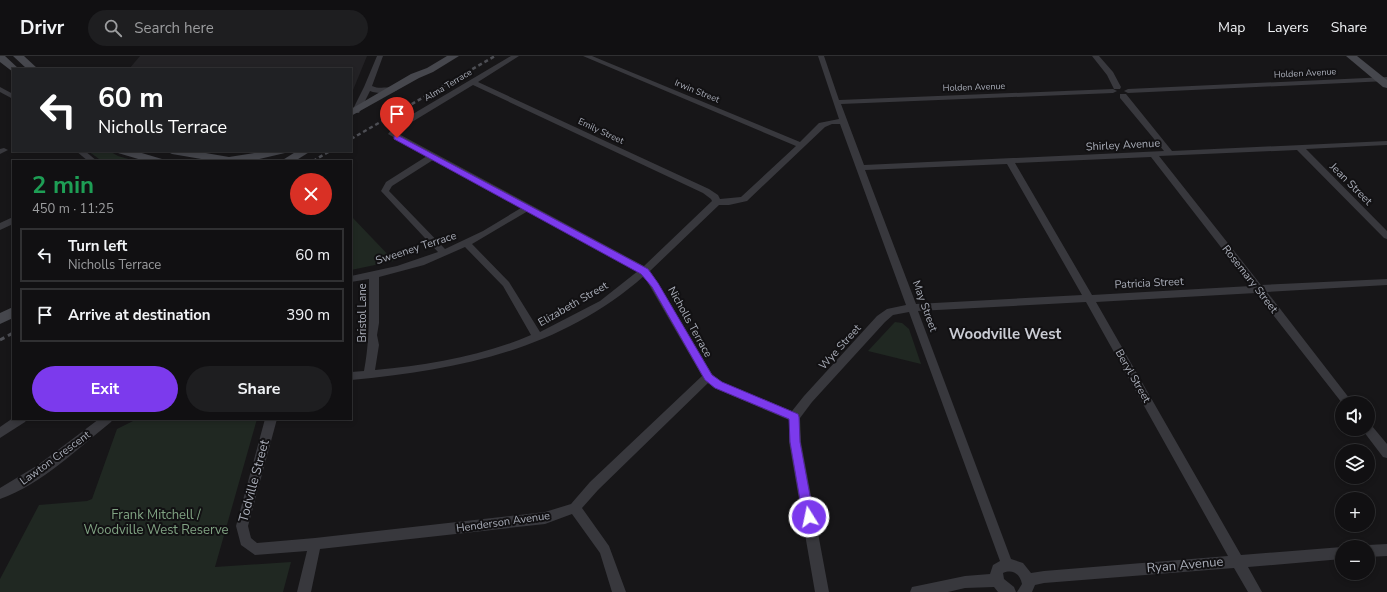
<!DOCTYPE html>
<html lang="en">
<head>
<meta charset="utf-8">
<style>
	body { margin:0; font-family:"Nunito Sans",sans-serif; background:#1e1e20; color:#f1f3f6; height:100vh; display:flex; flex-direction:column; font-size:15px; white-space:nowrap }
	* { box-sizing:border-box; margin:0 }
	p { font-size:13px; color:#9c9d9f }
	.icon { flex:none; width:22px; height:22px; fill:none; stroke:currentColor; stroke-width:2; stroke-linecap:round; stroke-linejoin:round }
	.map { position:relative; flex:1; overflow:hidden }
	.sheet { position:absolute; left:12px; top:104px; width:340px; height:260px; display:flex; flex-direction:column; background:#111012; border-radius:0px; box-shadow:0 2px 6px #0003,0 0 0 1px #303032 }
	.sheet>* { flex:none }
	.top-card { position:absolute; left:12px; top:12px; width:340px; height:84px; border-radius:0px; box-shadow:0 2px 6px #0003,0 0 0 1px #303032; background:#202124; color:#fff; overflow:hidden }
	.buttons { position:absolute; left:1335px; top:340px; display:grid; gap:8px }
	.buttons a { display:grid; place-items:center; width:40px; height:40px; border-radius:50%; background:#111012; box-shadow:0 2px 6px #0003,0 0 0 1px #303032; font-size:20px }
	.pin { position:absolute; display:grid; place-items:center; width:34px; height:34px; color:#fff; margin:-41px -17px; border-radius:50% 50% 50% 0; rotate:-45deg; box-shadow:0 0 4px #0007 }
	.pin .icon { rotate:45deg }
	.me { position:absolute; width:44px; margin:-22px; rotate:350deg; stroke-linejoin:round; filter:drop-shadow(0 0 3px #0008) }
	.turn { display:flex; align-items:center; gap:14px; height:84px; padding:0 20px; font-size:18px }
	.turn .icon { width:52px; height:52px; stroke-width:2.5 }
	.turn b { display:block; font-size:28px; line-height:34px }
	.round { display:grid; place-items:center; flex:none; width:42px; height:42px; border-radius:21px; background:#1e1e20 }
	.summary { display:flex; align-items:center; justify-content:space-between; height:68px; padding:0 20px }
	h1 { font-size:24px; font-weight:700; line-height:30px; color:#1e9e55 }
	.cta { display:flex; gap:8px; margin-top:auto; padding:8px 20px }
	.cta a { flex:1; height:46px; border-radius:24px; background:#7c3aed; color:#fff; font-size:16px; font-weight:700; line-height:46px; text-align:center }
	.cta a+a { background:#1e1e20; color:#f1f3f6 }
	ul { padding:0; list-style:none }
	li { display:flex; align-items:center; gap:12px; height:54px; margin:0 8px 6px; padding:0 12px; border:2px solid #303032; border-radius:0px }
	li div { flex:1 }
	li b { display:block; font-size:15px }
	li em { font-style:normal }
	header { display:flex; align-items:center; gap:24px; box-sizing:border-box; height:56px; padding:0 20px; background:#111012; border-bottom:1px solid #303032 }
	header strong { font-size:19px }
	nav { display:flex; gap:22px; margin-inline-start:auto; font-size:14px }
	.search { width:280px; height:36px; background:#1e1e20; display:flex; align-items:center; gap:10px; box-sizing:border-box; padding:0 14px; border-radius:22px; color:#9c9d9f; font-size:15px }
	.map>svg:first-child { display:block }
	.built { fill:#232225 }
	.green { fill:#202822 }
	.lines { fill:none; stroke-linecap:round; stroke-linejoin:round }
	.street { fill:#38383d; fill-rule:evenodd }
	.secondary { fill:#46474d; fill-rule:evenodd }
	.rail-far1 { stroke:#4d4e54; stroke-width:2.5; stroke-dasharray:4 3; stroke-linecap:butt }
	.rail { stroke:#4d4e54; stroke-width:3; stroke-dasharray:5 4; stroke-linecap:butt }
	.route { fill:#7c3aed; stroke:#51269a }
	.labels { text-anchor:middle; dominant-baseline:central; stroke-width:4; stroke-linejoin:round; paint-order:stroke }
	.far-street-label { font-size:9px; fill:#a9adb8; stroke:#121113 }
	.street-label { font-size:11px; fill:#a9adb8; stroke:#121113 }
	.near-street-label { font-size:13px; fill:#a9adb8; stroke:#121113 }
	.near-park-label { font-size:13px; fill:#80a383; stroke:#121113 }
	.district-label { font-size:15px; font-weight:bold; fill:#caccd4; stroke:#121113 }
</style>
</head>
<body>
<header>
<strong>Drivr</strong>
<div class="search"><svg class="icon" aria-label="search" viewBox="0 0 24 24"><circle cx="10" cy="10" r="6"/><path d="M15 15l6 6"/></svg>Search here</div>
<nav><a>Map</a><a>Layers</a><a>Share</a></nav>
</header>
<div class="map">
<svg width="1387" height="536" viewBox="0 0 1387 536">
	<rect width="100%" height="100%" fill="#171618"/>
	<!-- built -->
	<path class="built" d="M140,0H367L351,39V13H129Z"/>
	<!-- green -->
	<g class="green">
		<path d="M88,95H109L118,100L135,105H102Z"/>
		<path d="M351,160L394,205L351,214Z"/>
		<path d="M895,266L902,267L909,273L921,308L868,295Z"/>
		<path d="M137,363H257L215,511L291,506L283,536H0V523L39,449L87,445L92,443L117,373Z"/>
	</g>
	<g class="lines">
		<!-- street -->
		<g class="street">
			<path d="M377,0H383L372,30C380,34 390,29 397,34C391,38 377,38 370,35L359,57H353L352,55L364,31Z"/>
			<path d="M511,0H519L478,26L709,133L718,139L720,143L741,141L796,90L583,0H592L800,86L819,67L839,63L818,0H824L839,44L1113,33L1117,35L1113,37L841,48L864,109L1164,95L1120,42V38H1126L1172,95L1387,85V89L1306,93L1387,175V183L1384,182L1297,94L1159,100L1261,229L1387,223V229L1267,236L1353,347H1342L1256,237L1096,246L1241,499L1342,491V503L1248,511L1262,536H1248L1234,512L1044,527L1035,529L1032,536H1017L1022,528C1020,518 1013,513 1003,517L1004,523L1014,531L1016,536H998L994,531L965,532L948,536H910L912,531L917,530L965,520L990,518L993,509L1000,505L909,256L893,259L885,266L812,346L800,362L801,386L829,536H815L789,386V364L714,332L708,327L598,434L582,452L609,490L626,536H612L600,497L572,458L545,468L320,493L311,536H297L307,495L255,499L241,489L236,470L265,363H277L248,470L251,482L257,487L315,482L545,456L571,448L590,426L702,320L644,220C560,294 458,314 351,324V316L364,315C370,284 369,254 369,223L351,226V220L397,210L438,196L381,135L386,126L427,100L388,78L396,68ZM473,29L703,137L711,143L712,145L644,210L397,77L402,72ZM832,68H840L906,249L887,253L877,260L804,340L792,355L722,326L712,318L658,227L650,215L719,149H729L747,145L825,71ZM1151,101L1251,230L1092,239L1015,107ZM433,104L521,152L483,175L445,193L389,135L392,130ZM1007,108L1082,239L916,248L865,114ZM528,155L638,215L600,245L540,276L509,226L472,188ZM465,191L503,230L531,279C482,300 428,309 375,314L379,289L377,279L379,267V221L424,209ZM1086,246L1228,500L1044,515L1031,517L1023,507L1011,503L918,255Z"/>
			<path d="M1092,0H1099L1113,16L1121,31L1120,33H1114L1107,19Z"/>
			<path d="M1387,21V25L1128,37L1124,35L1128,33Z"/>
			<path d="M0,31L13,38V43L0,36Z"/>
			<path d="M4,92L8,94L0,98V93Z"/>
			<path d="M76,95H85L97,105H88Z"/>
			<path d="M13,161V168L0,174V167Z"/>
			<path d="M13,362L27,363L25,366L0,382V371Z"/>
			<path d="M99,363H113L111,366C77,393 42,428 0,443V432L38,409Z"/>
			<path d="M1368,368L1372,370L1387,388V402L1383,401L1364,376L1362,373H1368Z"/>
			<path d="M1387,488V500L1368,501V491H1363L1368,489Z"/>
		</g>
		<!-- secondary -->
		<g class="secondary">
			<path d="M0,0H5L19,13H13V16L0,6Z"/>
			<path d="M13,0H24L38,13H27Z"/>
			<path d="M447,0H459L433,16L419,22L351,60V53L411,18L427,12Z"/>
			<path d="M1346,0H1357L1387,24V32L1383,31Z"/>
			<path d="M116,95H135L162,103L164,105H145L118,97Z"/>
			<path d="M166,95H194L229,101L267,95H287L285,97L251,105H213L172,98Z"/>
			<path d="M297,95H311L295,105H281Z"/>
			<path d="M13,251V262L0,268V257Z"/>
		</g>
		<!-- rail-far1 -->
		<g class="rail-far1">
			<path d="M351,83L495,0"/>
			<path d="M313,105L330,95"/>
		</g>
		<!-- rail -->
		<path class="rail" d="M0,284L13,277"/>
	</g>
	<!-- route -->
	<path class="route" d="M394,80H399L648,213L658,227L712,319L722,326L798,358L799,361L800,386L814,461L813,465L809,466L805,465L803,461L790,386L789,363L715,332L705,324L652,231L641,218L394,83Z"/>
	<g class="labels">
		<!-- far-street labels -->
		<g class="far-street-label">
			<text transform="translate(1305 17) rotate(-3)">Holden Avenue</text>
			<text transform="translate(448 29) rotate(-31)">Alma Terrace</text>
			<text transform="translate(974 31) rotate(-2)">Holden Avenue</text>
			<text transform="translate(697 35) rotate(22)">Irwin Street</text>
			<text transform="translate(601 75) rotate(25)">Emily Street</text>
		</g>
		<!-- street labels -->
		<g class="street-label">
			<text transform="translate(1123 89) rotate(-3)">Shirley Avenue</text>
			<text transform="translate(1351 128) rotate(45)">Jean Street</text>
			<text transform="translate(416 192) rotate(-18)">Sweeney Terrace</text>
			<text transform="translate(1250 223) rotate(52)">Rosemary Street</text>
			<text transform="translate(1149 227) rotate(-3)">Patricia Street</text>
			<text transform="translate(573 248) rotate(-30)">Elizabeth Street</text>
			<text transform="translate(925 250) rotate(70)">May Street</text>
			<text transform="translate(362 257) rotate(-90)">Bristol Lane</text>
			<text transform="translate(690 266) rotate(61)">Nicholls Terrace</text>
			<text transform="translate(840 291) rotate(-48)">Wye Street</text>
			<text transform="translate(1133 320) rotate(60)">Beryl Street</text>
			<text transform="translate(55 402) rotate(-36)">Lawton Crescent</text>
			<text transform="translate(503 466) rotate(-8)">Henderson Avenue</text>
		</g>
		<!-- near-street labels -->
		<g class="near-street-label">
			<text transform="translate(254 425) rotate(-75)">Todville Street</text>
			<text transform="translate(1185 509) rotate(-5)">Ryan Avenue</text>
		</g>
		<!-- near-park labels -->
		<g class="near-park-label">
			<text x="156" y="459">Frank Mitchell /<tspan x="156" dy="15">Woodville West Reserve</tspan></text>
		</g>
		<!-- district labels -->
		<g class="district-label">
			<text x="1005" y="278">Woodville West</text>
		</g>
	</g>
</svg>
<div class="buttons">
<a><svg class="icon" aria-label="sound" viewBox="0 0 24 24"><path d="M4 9h4l5-4v14l-5-4H4zM17 9q2 3 0 6"/></svg></a>
<a><svg class="icon" aria-label="layers" viewBox="0 0 24 24"><path d="M12 4l9 5-9 5-9-5zM3 14l9 5 9-5"/></svg></a>
<a>+</a>
<a>−</a>
</div>
<div class="pin" style="left:397px;top:82px;background:#d93025"><svg class="icon" aria-label="arrive" viewBox="0 0 24 24"><path d="M6 21V4h12l-3 4 3 4H6"/></svg></div>
<svg class="me" style="left:809px;top:461px" viewBox="-20 -20 40 40"><circle r="17" fill="#7c3aed" stroke="#fff" stroke-width="3"/><path d="M0-11L8 9 0 5-8 9z" fill="#fff"/></svg>
<div class="top-card">
<div class="turn"><svg class="icon" aria-label="left" viewBox="0 0 24 24"><path d="M17 20v-9H6M10 6l-5 5 5 5"/></svg><div><b>60 m</b>Nicholls Terrace</div></div>
</div>
<section class="sheet">
<div class="summary"><div><h1>2 min</h1><p>450 m · 11:25</p></div><a class="round" style="background:#d93025;color:#fff"><svg class="icon" aria-label="close" viewBox="0 0 24 24"><path d="M6 6l12 12M18 6L6 18"/></svg></a></div>
<ul>
<li><svg class="icon" aria-label="left" viewBox="0 0 24 24"><path d="M17 20v-9H6M10 6l-5 5 5 5"/></svg><div><b>Turn left</b><p>Nicholls Terrace</p></div><em>60 m</em></li>
<li><svg class="icon" aria-label="arrive" viewBox="0 0 24 24"><path d="M6 21V4h12l-3 4 3 4H6"/></svg><div><b>Arrive at destination</b></div><em>390 m</em></li>
</ul>
<div class="cta"><a>Exit</a><a>Share</a></div>
</section>
</div>
</body>
</html>
